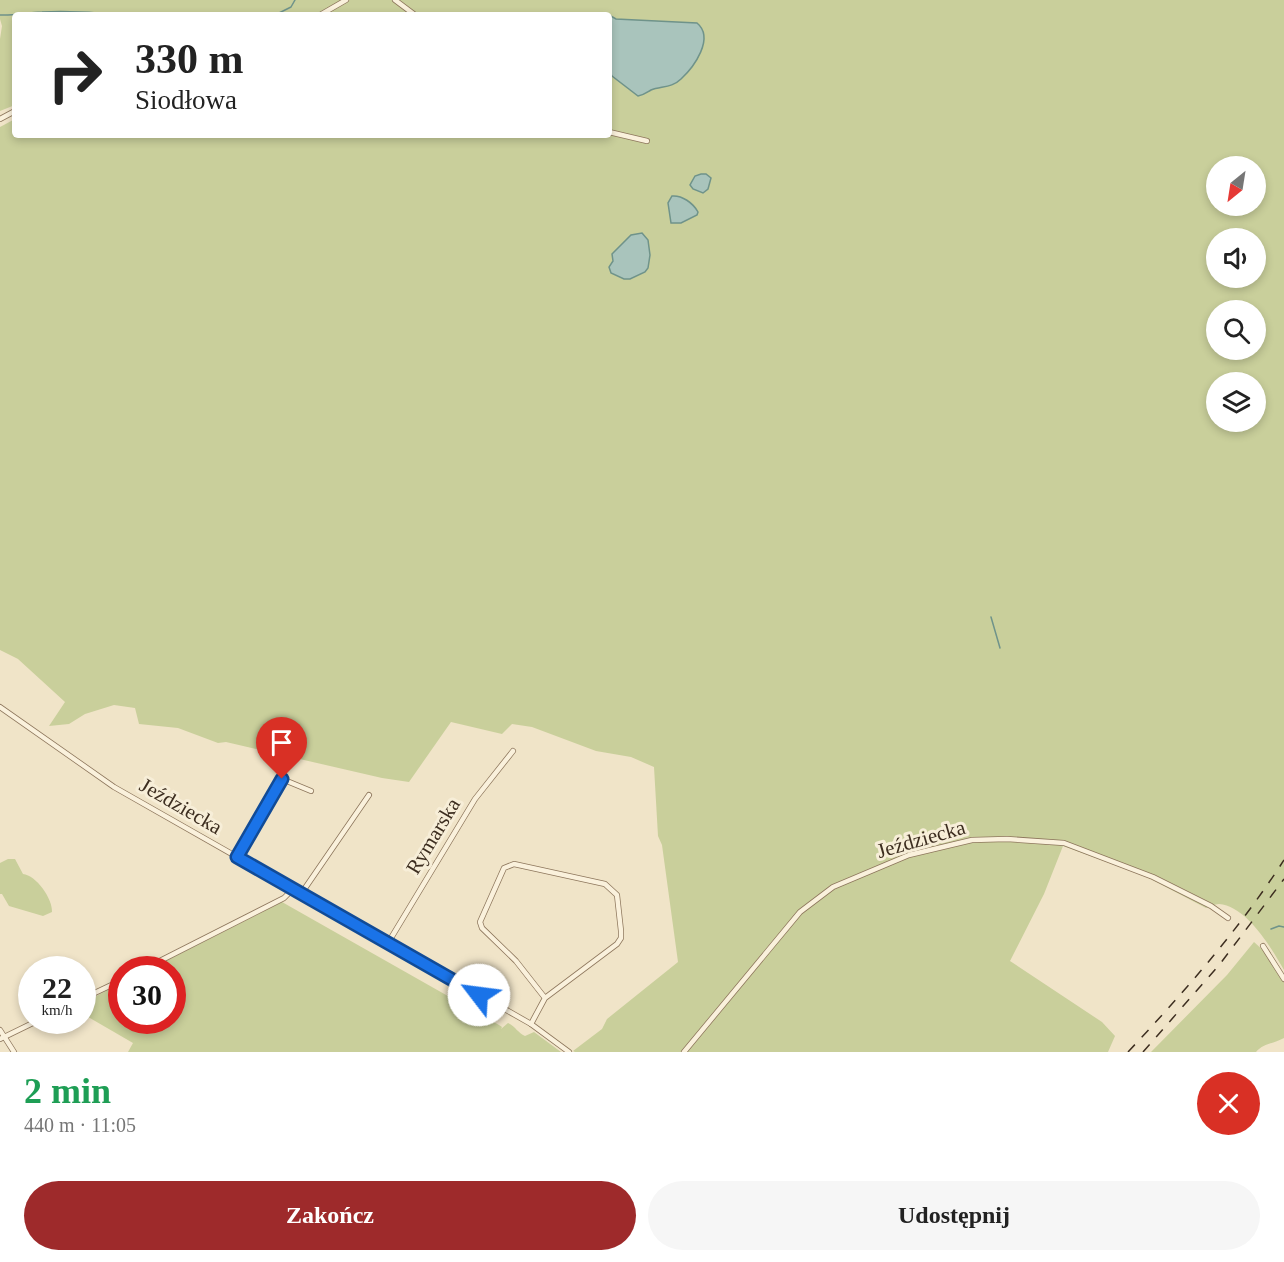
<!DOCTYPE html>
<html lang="pl">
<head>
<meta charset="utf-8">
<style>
	body { margin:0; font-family:Georgia,serif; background:#f6f6f6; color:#222; height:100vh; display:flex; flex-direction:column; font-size:22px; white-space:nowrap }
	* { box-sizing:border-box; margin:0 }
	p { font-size:20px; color:#767676 }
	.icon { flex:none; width:33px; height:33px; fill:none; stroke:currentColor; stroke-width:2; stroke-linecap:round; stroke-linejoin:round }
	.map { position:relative; height:1052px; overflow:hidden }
	.drawer { display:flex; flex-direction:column; background:#fff; flex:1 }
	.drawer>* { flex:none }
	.hud { position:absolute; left:12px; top:12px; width:600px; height:126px; border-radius:6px; box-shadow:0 3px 9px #0003; background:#fff; color:#222; overflow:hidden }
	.needle { width:39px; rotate:210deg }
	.tools { position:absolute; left:1206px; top:156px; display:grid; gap:12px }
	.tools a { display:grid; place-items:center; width:60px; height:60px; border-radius:50%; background:#fff; box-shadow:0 3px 9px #0003; font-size:30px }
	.speed { position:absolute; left:18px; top:956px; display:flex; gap:12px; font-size:30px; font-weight:700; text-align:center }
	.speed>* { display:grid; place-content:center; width:78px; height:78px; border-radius:50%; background:#fff; box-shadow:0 3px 9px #0003; line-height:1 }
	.speed small { font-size:15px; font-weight:400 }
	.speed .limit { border:9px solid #d22; background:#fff; color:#111 }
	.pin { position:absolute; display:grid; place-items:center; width:51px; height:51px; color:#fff; margin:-62px -26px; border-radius:50% 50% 50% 0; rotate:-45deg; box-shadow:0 0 6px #0007 }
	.pin .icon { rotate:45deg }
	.me { position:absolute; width:66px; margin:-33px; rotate:300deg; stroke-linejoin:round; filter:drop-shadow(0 0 4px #0008) }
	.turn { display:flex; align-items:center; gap:21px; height:126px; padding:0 24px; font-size:27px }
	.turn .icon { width:78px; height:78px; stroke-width:2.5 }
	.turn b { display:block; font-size:42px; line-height:51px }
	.round { display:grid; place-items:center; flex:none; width:63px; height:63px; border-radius:32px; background:#f6f6f6 }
	.headline { display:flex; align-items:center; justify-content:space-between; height:102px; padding:0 24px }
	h1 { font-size:36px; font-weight:700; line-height:45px; color:#1e9e55 }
	.cta { display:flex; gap:12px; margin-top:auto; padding:12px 24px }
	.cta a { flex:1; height:69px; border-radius:36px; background:#9e2a2b; color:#fff; font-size:24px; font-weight:700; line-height:69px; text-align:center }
	.cta a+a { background:#f6f6f6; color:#222 }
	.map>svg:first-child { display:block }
	.green { fill:#c9cf9b; fill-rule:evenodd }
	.water { fill:#a9c4bc; stroke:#6f938a; stroke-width:1.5 }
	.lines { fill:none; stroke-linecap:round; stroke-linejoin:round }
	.stream { stroke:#6f938a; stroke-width:1.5 }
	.street-casing { stroke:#8d765c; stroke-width:6 }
	.street { stroke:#faf1dc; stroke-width:4.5 }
	.rail { stroke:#3d2e20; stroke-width:1.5; stroke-dasharray:10 10; stroke-linecap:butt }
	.route-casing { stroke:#114b97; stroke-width:15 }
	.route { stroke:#1a73e8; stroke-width:10 }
	.labels { text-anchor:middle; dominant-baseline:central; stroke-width:6; stroke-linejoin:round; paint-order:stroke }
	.street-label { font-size:21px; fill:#3d2e20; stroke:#f7eed8 }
</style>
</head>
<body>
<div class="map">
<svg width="1284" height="1052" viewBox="0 0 1284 1052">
	<rect width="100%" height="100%" fill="#f0e4c8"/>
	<!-- green -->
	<g class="green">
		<path d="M0,0H1284V970C1272,949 1247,906 1219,904C1215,904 1209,907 1206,908L1145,876L1063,846L1044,894L1010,961L1102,1022L1115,1036L1108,1052H575L573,1051L602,1029L607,1019L678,962L662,845L658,836L654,767L631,757L596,751L532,727L512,724L502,734L451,722L409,782L382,778L226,742L218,743L178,728L139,724L135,708L114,705L85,714L69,724L49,726L65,702L18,659L0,650V127L15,119V135H609V15H15V105L0,111V39L2,26L0,19ZM1216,166H1256V206H1216ZM1216,238H1256V278H1216ZM1216,310H1256V350H1216ZM1216,382H1256V422H1216Z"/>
		<path d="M8,859H15L23,874C36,875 53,899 52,912L43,916L9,906L2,894H0V863Z"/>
		<path d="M282,902L499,1025L502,1027L501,1029L508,1023C516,1027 518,1033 525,1036L534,1032L561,1052H128L133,1043L83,1014V1003L121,983L122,1020H172V969H150Z"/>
		<path d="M1254,942L1265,952L1284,982V1038C1273,1044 1264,1043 1256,1052H1151L1227,975Z"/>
	</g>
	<!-- water -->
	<g class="water">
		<path d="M609,15L616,19L697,23C715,38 694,67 681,79C672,88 661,86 651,90C646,93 644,95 638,96L612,76L609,71L611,41L609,36Z"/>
		<path d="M701,174H706L711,178L708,189L703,193L693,189L690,185L695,176Z"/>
		<path d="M672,196C682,195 693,203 698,212L697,215L681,223H671L668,203Z"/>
		<path d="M642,233L648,240L650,255L648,268L645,272L630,279H624L611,273L609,267L613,261L612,254L631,235Z"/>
	</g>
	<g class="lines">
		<!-- stream -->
		<g class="stream">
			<path d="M0,15C14,16 28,12 42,12C67,11 92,12 117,15"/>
			<path d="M275,15L291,7L295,0"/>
			<path d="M991,617L1000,648"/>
			<path d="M1271,929L1279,926L1284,927"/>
		</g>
		<defs>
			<g id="street">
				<path d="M395,0L415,15"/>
				<path d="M320,15L346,0"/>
				<path d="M0,119L15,111"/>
				<path d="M609,132L647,141"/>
				<path d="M0,707L114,787L531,1024L569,1052"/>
				<path d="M237,857L282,779L311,791"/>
				<path d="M301,894L369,795"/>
				<path d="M388,943L475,799L513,751"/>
				<path d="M1263,946L1284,979"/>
				<path d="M144,969L284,898L293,889"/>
				<path d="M82,999L122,980"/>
				<path d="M531,1024L545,998L516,961L482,928L480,922L504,868L514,864L605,884L617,895L621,931V938L617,944L545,998"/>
				<path d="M0,1030L14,1052"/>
				<path d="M0,1039L39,1020"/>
				<path d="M684,1052L800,912L833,887L909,855L972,840L1007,839L1064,843L1153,877L1211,906L1228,918"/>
			</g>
		</defs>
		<!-- street casing -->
		<use href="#street" class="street-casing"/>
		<!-- street -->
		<use href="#street" class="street"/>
		<!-- rail -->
		<g class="rail">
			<path d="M1128,1052C1185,991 1238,931 1284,860"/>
			<path d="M1143,1052L1220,964L1284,879"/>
		</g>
	</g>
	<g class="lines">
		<defs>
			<path id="route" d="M282,779L237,857L479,995"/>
		</defs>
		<!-- route casing -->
		<use href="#route" class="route-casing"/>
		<!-- route -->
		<use href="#route" class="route"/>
	</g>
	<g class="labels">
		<!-- street labels -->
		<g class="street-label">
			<text transform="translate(181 806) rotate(30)">Jeździecka</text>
			<text transform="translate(433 836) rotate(-59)">Rymarska</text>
			<text transform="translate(921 839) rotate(-16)">Jeździecka</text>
		</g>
	</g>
</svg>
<div class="tools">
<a><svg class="needle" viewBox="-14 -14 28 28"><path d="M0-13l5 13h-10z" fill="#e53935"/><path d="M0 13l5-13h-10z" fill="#767676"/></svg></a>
<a><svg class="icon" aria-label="sound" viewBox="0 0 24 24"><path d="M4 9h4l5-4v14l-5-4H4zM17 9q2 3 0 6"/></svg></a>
<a><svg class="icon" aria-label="search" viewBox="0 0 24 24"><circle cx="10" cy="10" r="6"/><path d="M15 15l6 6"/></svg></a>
<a><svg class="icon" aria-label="layers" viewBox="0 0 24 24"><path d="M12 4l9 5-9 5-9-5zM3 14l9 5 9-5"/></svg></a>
</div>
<div class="speed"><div>22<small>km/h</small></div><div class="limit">30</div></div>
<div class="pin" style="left:282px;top:779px;background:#d93025"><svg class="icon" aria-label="arrive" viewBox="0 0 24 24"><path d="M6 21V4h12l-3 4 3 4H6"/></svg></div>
<svg class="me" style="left:479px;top:995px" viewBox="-20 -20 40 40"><circle r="19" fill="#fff"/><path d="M0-13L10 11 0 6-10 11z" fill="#1a73e8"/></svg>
<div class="hud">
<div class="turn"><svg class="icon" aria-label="right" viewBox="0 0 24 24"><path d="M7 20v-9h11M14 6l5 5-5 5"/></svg><div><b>330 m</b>Siodłowa</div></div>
</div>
</div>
<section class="drawer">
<div class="headline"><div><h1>2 min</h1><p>440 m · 11:05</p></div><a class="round" style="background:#d93025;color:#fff"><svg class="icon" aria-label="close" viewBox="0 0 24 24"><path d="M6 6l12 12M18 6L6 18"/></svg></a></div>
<div class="cta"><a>Zakończ</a><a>Udostępnij</a></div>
</section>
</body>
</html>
